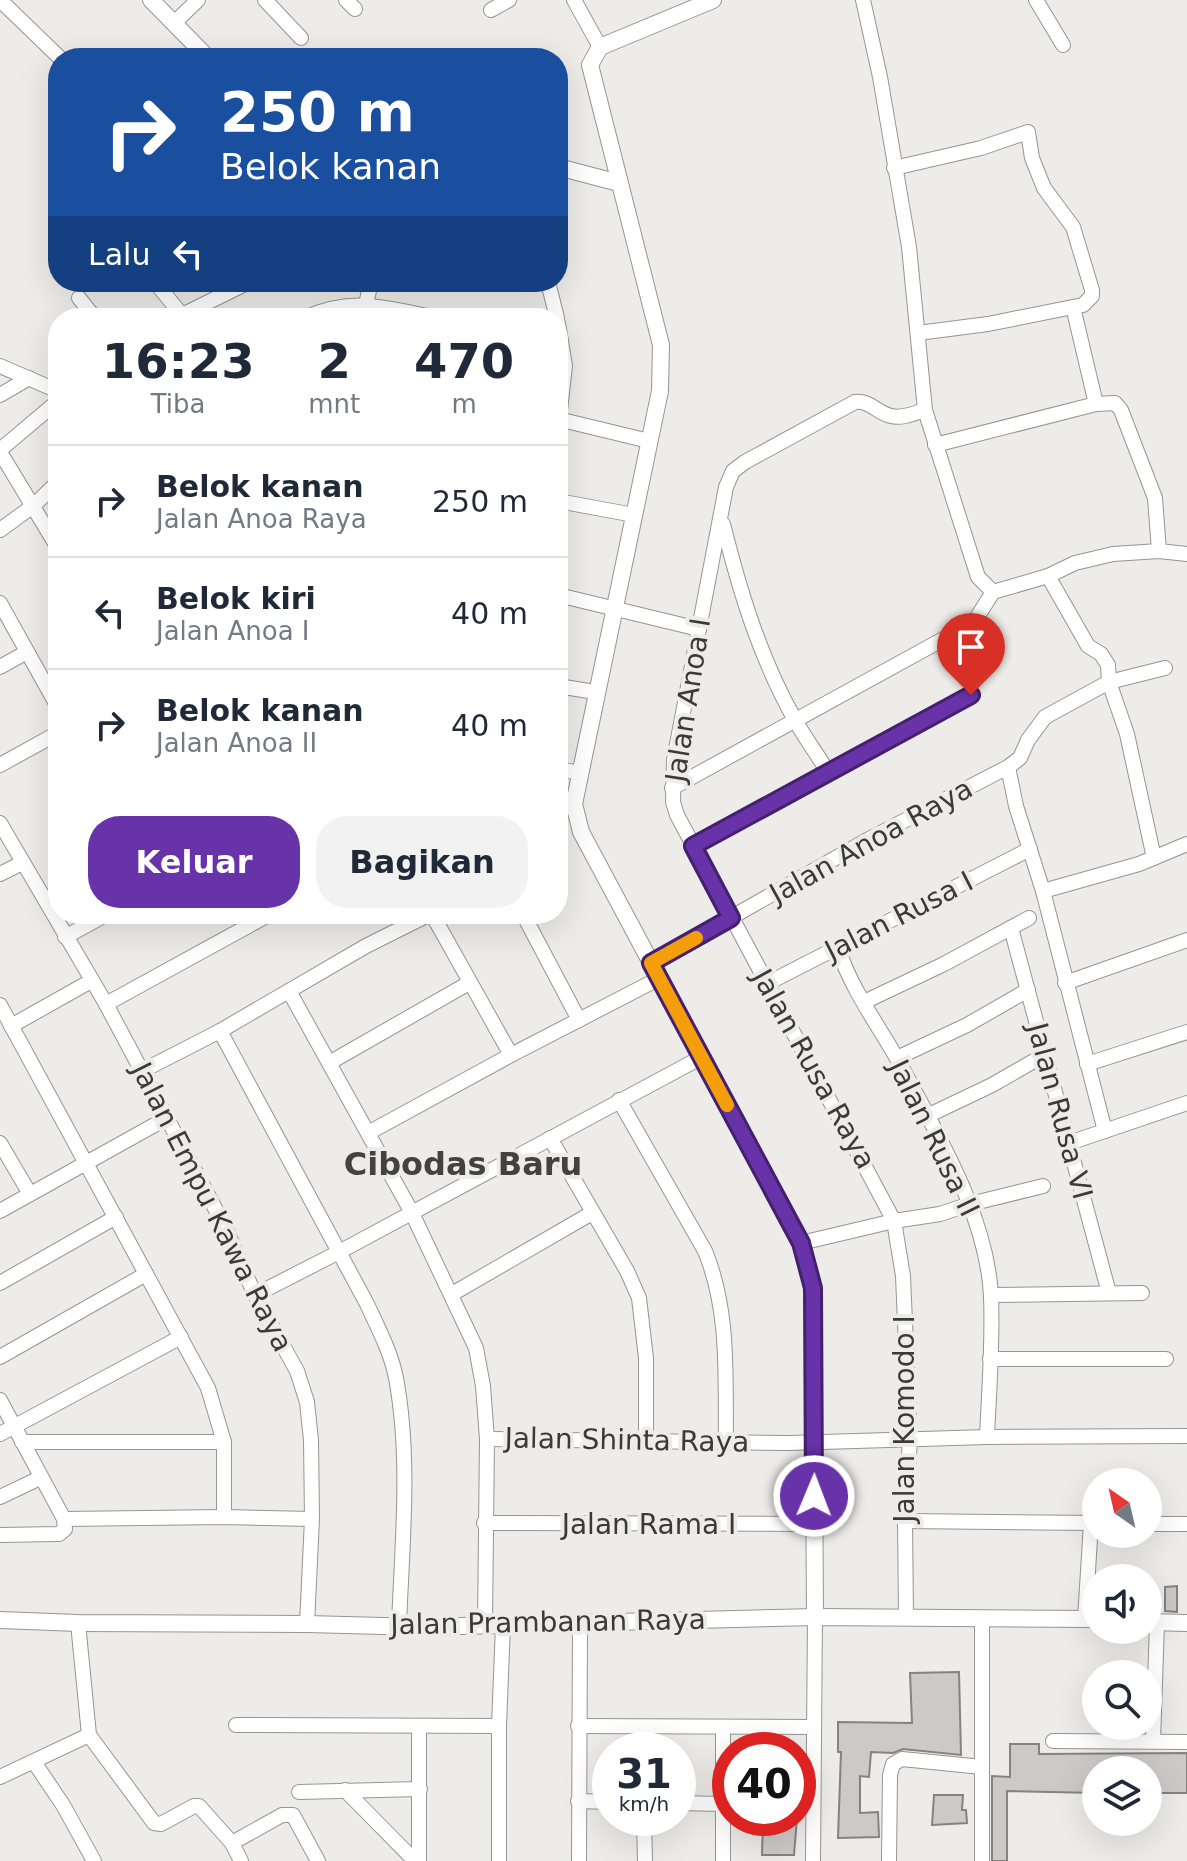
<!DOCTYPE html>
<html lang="id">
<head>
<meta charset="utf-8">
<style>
	body { margin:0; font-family:"DejaVu Sans",sans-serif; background:#f2f2f3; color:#1f2937; height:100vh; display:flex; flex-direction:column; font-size:30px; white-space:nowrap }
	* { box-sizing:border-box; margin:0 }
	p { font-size:26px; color:#747a83 }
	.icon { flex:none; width:44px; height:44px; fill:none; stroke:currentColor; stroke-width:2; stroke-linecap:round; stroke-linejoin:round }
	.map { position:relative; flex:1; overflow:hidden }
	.drawer { position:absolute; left:48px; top:308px; width:520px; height:616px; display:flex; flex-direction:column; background:#fff; border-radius:32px; box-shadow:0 8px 32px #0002 }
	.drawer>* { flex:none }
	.hud { position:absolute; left:48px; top:48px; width:520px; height:244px; border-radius:32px; box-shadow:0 8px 32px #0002; background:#1a4fa0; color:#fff; overflow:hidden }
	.needle { width:52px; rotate:326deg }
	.controls { position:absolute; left:1082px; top:1468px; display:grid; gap:16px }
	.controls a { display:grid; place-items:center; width:80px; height:80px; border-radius:50%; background:#fff; box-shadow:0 8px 32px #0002; font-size:40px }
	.speed { position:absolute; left:592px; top:1732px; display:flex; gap:16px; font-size:40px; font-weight:700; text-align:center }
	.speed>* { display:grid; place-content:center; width:104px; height:104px; border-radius:50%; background:#fff; box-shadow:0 8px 32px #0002; line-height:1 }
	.speed small { font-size:20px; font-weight:400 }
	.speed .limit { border:12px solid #d22; background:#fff; color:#111 }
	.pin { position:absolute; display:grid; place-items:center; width:68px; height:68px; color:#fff; margin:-82px -34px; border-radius:50% 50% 50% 0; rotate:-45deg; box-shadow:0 0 8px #0007 }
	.pin .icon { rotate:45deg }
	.me { position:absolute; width:88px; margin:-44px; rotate:1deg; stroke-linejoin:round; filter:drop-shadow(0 0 6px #0008) }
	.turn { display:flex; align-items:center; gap:28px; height:168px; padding:0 40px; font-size:36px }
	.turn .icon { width:104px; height:104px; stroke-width:2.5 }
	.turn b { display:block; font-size:56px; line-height:68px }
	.then { display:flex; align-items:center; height:76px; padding:0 40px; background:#0003; gap:16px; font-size:30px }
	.eta { display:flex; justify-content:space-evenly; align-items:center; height:136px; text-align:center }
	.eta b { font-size:48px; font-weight:700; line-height:56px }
	.action { display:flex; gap:16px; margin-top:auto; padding:16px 40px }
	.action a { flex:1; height:92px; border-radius:32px; background:#6832a9; color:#fff; font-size:32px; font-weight:700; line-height:92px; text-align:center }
	.action a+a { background:#f2f2f3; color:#1f2937 }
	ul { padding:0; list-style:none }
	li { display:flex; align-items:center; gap:24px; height:112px; padding:0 40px; border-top:2px solid #e0e1e3 }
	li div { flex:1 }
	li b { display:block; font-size:30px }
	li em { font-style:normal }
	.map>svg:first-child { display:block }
	.building { fill:#cdc9c7; stroke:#858280; stroke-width:2 }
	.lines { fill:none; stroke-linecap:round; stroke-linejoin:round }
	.minor-casing { stroke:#969591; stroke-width:16 }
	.tertiary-casing { stroke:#969591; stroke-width:18 }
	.minor { stroke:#fff; stroke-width:14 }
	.tertiary { stroke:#fff; stroke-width:16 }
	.route-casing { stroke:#44206e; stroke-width:20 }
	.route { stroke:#6832a9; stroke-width:14 }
	.slow { stroke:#f59e0b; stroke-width:14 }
	.labels { text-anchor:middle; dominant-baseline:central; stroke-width:8; stroke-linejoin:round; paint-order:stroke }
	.street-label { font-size:28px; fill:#3a3a38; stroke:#edece8 }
	.quarter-label { font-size:32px; font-weight:bold; fill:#43423f; stroke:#edece8 }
</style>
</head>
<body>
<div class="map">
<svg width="1187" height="1861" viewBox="0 0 1187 1861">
	<rect width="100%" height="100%" fill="#edece8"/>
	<!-- building -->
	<g class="building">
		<path d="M1177,1586V1612L1165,1611V1587Z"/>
		<path d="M959,1672L961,1755L903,1749L893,1753L871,1752L869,1777L860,1776V1813L878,1812L879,1837L838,1838L841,1752H838V1722L912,1723L910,1673Z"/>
		<path d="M1010,1744H1039V1754L1187,1753V1793H1148V1770H1096V1793L1007,1791V1861H992V1776L1010,1777Z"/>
		<path d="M934,1795H963L962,1810H966L967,1823L932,1825Z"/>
		<path d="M763,1818H797L794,1855H762Z"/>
	</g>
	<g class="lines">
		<defs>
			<g id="minor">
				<path d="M0,0L60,58"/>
				<path d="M265,0L301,38"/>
				<path d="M346,0L355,9"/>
				<path d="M574,0L600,47"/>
				<path d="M863,0L880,77L909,247L925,410L978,577L993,592L1048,576L1075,563L1113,554L1159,551L1187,554"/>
				<path d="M1036,0L1063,45"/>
				<path d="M491,10L509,0"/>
				<path d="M174,23L198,0"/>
				<path d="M894,168L981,148L1028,132L1032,158L1044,188L1073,227L1092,290V296L1083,305L988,324L918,333"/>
				<path d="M155,282L181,314"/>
				<path d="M548,282L557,318"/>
				<path d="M79,298L95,318"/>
				<path d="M366,304L371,282"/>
				<path d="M1073,307L1096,404"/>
				<path d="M176,318L249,282"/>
				<path d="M305,318C352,296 388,308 436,318"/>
				<path d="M558,323L565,366L559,419"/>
				<path d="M0,366L58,391"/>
				<path d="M0,395L29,378"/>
				<path d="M558,419L649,441"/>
				<path d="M935,445L1096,404L1115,403L1121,410L1155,498L1159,551"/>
				<path d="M0,450L58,401"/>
				<path d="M0,452L58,548"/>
				<path d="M558,501L634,515"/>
				<path d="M723,524C740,592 760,658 795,720C805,738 817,754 828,772"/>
				<path d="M0,530L33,506L58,482"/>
				<path d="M1048,576L1088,646L1101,654L1108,665L1109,682L1127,734L1154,858"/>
				<path d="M558,595L699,629"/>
				<path d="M0,603L58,707"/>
				<path d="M974,622L993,592"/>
				<path d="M0,667L27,652"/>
				<path d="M558,686L595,692"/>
				<path d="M0,765L58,733"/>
				<path d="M1008,767L1016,806L1043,891L1105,1131"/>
				<path d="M558,769L580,773"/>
				<path d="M672,788L958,631"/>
				<path d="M0,823L106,1004L225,1227L255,1295L297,1371L307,1402L311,1440L312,1519L307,1624"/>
				<path d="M693,846L971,695"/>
				<path d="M0,874L22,863"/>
				<path d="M1043,891L1139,864L1187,844"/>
				<path d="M432,914L511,1055"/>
				<path d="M523,914L579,1020"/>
				<path d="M1011,928L1109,1293"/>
				<path d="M65,937L107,914"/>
				<path d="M838,948C852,992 882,1030 904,1071C939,1138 988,1219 991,1297C993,1343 989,1390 987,1437"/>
				<path d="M651,963L869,839L1008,767L1020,758L1028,740L1045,717L1109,682L1165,668"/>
				<path d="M768,983L1030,849"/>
				<path d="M1065,983L1187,940"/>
				<path d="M289,991L411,1211L476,1348L483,1386L487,1439L485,1624"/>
				<path d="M864,1002L944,964L1029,918"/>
				<path d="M106,1004L270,914"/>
				<path d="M0,1005L208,1388L224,1442V1517"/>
				<path d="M11,1026L91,981"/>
				<path d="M220,1031L367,1304C378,1328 391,1352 396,1378C411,1459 402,1544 399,1625"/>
				<path d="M897,1058L967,1025L1028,990"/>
				<path d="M329,1063L469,983"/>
				<path d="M1087,1064L1187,1032"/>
				<path d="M142,1071L220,1031L366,946L430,914"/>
				<path d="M619,1100L705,1251C730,1312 725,1377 726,1441"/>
				<path d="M927,1116L992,1085L1046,1054"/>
				<path d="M368,1133L511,1055L660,978"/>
				<path d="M550,1138L627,1271L639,1298L646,1358V1439"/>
				<path d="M0,1143L30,1194"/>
				<path d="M1069,1143L1187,1103"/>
				<path d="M0,1211L167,1118"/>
				<path d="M801,1243L894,1221L940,1214L970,1204L1043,1186"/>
				<path d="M0,1283L116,1217"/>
				<path d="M452,1294L592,1213"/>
				<path d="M255,1295L339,1252L702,1057"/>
				<path d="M992,1295L1142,1293"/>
				<path d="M0,1357L146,1274"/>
				<path d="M990,1359H1166"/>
				<path d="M0,1400L64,1519"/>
				<path d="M0,1434L181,1337"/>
				<path d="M487,1439L790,1443L987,1437L1187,1436"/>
				<path d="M22,1442H224"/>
				<path d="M0,1497L40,1478"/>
				<path d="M64,1519L224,1517L312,1519"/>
				<path d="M905,1521L1096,1523"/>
				<path d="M484,1523L814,1524"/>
				<path d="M1148,1524H1187"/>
				<path d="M0,1535L59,1534L65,1529L64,1519"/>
				<path d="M906,1618L905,1521L910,1439L903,1276L894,1221L677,815L673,802L674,760L726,487L733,471L745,462L855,402C870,400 877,413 891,416C902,419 915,413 925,410"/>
				<path d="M1085,1619L1091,1523"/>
				<path d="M78,1623L89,1735L154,1823L161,1824L194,1806H199L232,1843L241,1861"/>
				<path d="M236,1725L499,1726"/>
				<path d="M578,1726L814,1727"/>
				<path d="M723,1727V1861"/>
				<path d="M1053,1741L1187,1742"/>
				<path d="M1153,1741L1157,1623"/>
				<path d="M34,1762L63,1805L94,1861"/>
				<path d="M0,1777L89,1735"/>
				<path d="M345,1790L415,1861"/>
				<path d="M299,1792L420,1789"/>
				<path d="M578,1801L610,1802"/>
				<path d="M678,1803L723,1804"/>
				<path d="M644,1818L645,1861"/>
				<path d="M232,1843L282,1815H293L318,1861"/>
				<path d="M419,1861V1726"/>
				<path d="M499,1861V1726L503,1625"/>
				<path d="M579,1861L580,1624"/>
				<path d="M813,1861L815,1617"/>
				<path d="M889,1861L890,1775L893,1764L902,1759L982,1767"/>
				<path d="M982,1861V1619"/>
			</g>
			<g id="tertiary">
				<path d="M151,0L208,58"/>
				<path d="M713,0L600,47L590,65L661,345L660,391L574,804L581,832L801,1243L813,1288L815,1617"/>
				<path d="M558,167L619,183"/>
				<path d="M0,1620L78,1623L307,1624L422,1627L815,1617L1096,1619"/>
				<path d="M1148,1622L1187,1623"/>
			</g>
		</defs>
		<!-- minor casing -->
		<use href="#minor" class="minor-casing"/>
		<!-- tertiary casing -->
		<use href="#tertiary" class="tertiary-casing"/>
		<!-- minor -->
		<use href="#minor" class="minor"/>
		<!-- tertiary -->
		<use href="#tertiary" class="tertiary"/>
	</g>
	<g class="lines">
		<defs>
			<path id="route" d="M814,1496L813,1288L801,1243L651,963L731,918L693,846L971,695"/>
		</defs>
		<!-- route casing -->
		<use href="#route" class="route-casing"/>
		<!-- route -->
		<use href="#route" class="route"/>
		<!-- slow -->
		<path class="slow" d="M696,938L651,963L727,1105"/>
	</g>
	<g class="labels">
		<!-- street labels -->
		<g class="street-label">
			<text transform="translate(688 700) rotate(-81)">Jalan Anoa I</text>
			<text transform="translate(871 841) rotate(-29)">Jalan Anoa Raya</text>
			<text transform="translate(899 916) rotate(-27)">Jalan Rusa I</text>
			<text transform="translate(814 1069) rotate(61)">Jalan Rusa Raya</text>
			<text transform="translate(1060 1111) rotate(75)">Jalan Rusa VI</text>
			<text transform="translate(934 1138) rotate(64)">Jalan Rusa II</text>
			<text transform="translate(212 1207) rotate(63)">Jalan Empu Kawa Raya</text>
			<text transform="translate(904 1419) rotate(-90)">Jalan Komodo I</text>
			<text transform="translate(627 1440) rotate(1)">Jalan Shinta Raya</text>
			<text x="649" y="1524">Jalan Rama I</text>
			<text transform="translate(548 1622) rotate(-1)">Jalan Prambanan Raya</text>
		</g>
		<!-- quarter labels -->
		<g class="quarter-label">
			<text x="463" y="1164">Cibodas Baru</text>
		</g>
	</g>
</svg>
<div class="controls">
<a><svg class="needle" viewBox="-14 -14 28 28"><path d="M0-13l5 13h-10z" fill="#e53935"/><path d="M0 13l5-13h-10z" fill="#747a83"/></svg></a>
<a><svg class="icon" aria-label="sound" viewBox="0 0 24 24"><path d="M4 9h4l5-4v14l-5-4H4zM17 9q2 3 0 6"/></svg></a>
<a><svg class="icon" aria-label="search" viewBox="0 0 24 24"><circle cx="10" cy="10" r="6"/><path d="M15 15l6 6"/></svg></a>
<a><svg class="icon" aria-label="layers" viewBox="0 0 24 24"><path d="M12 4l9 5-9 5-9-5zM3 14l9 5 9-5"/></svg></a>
</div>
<div class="speed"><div>31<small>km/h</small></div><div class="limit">40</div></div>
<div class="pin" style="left:971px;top:695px;background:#d93025"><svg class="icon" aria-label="arrive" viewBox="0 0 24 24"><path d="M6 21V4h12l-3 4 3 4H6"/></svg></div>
<svg class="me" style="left:814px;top:1496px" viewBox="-20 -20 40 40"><circle r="17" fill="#6832a9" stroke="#fff" stroke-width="3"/><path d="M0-11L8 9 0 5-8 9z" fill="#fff"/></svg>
<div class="hud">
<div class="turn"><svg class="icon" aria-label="right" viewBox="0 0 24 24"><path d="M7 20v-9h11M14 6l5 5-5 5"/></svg><div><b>250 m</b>Belok kanan</div></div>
<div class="then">Lalu<svg class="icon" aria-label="left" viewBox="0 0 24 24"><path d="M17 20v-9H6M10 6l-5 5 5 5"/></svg></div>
</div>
<section class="drawer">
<div class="eta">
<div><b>16:23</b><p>Tiba</p></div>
<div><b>2</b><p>mnt</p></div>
<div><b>470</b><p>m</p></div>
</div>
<ul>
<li><svg class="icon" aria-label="right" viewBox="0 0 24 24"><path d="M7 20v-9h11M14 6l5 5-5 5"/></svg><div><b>Belok kanan</b><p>Jalan Anoa Raya</p></div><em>250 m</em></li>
<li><svg class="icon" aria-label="left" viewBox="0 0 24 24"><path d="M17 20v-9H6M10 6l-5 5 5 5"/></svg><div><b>Belok kiri</b><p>Jalan Anoa I</p></div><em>40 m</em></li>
<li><svg class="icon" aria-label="right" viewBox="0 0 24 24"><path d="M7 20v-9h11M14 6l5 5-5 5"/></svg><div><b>Belok kanan</b><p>Jalan Anoa II</p></div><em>40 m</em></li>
</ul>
<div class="action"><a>Keluar</a><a>Bagikan</a></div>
</section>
</div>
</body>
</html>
